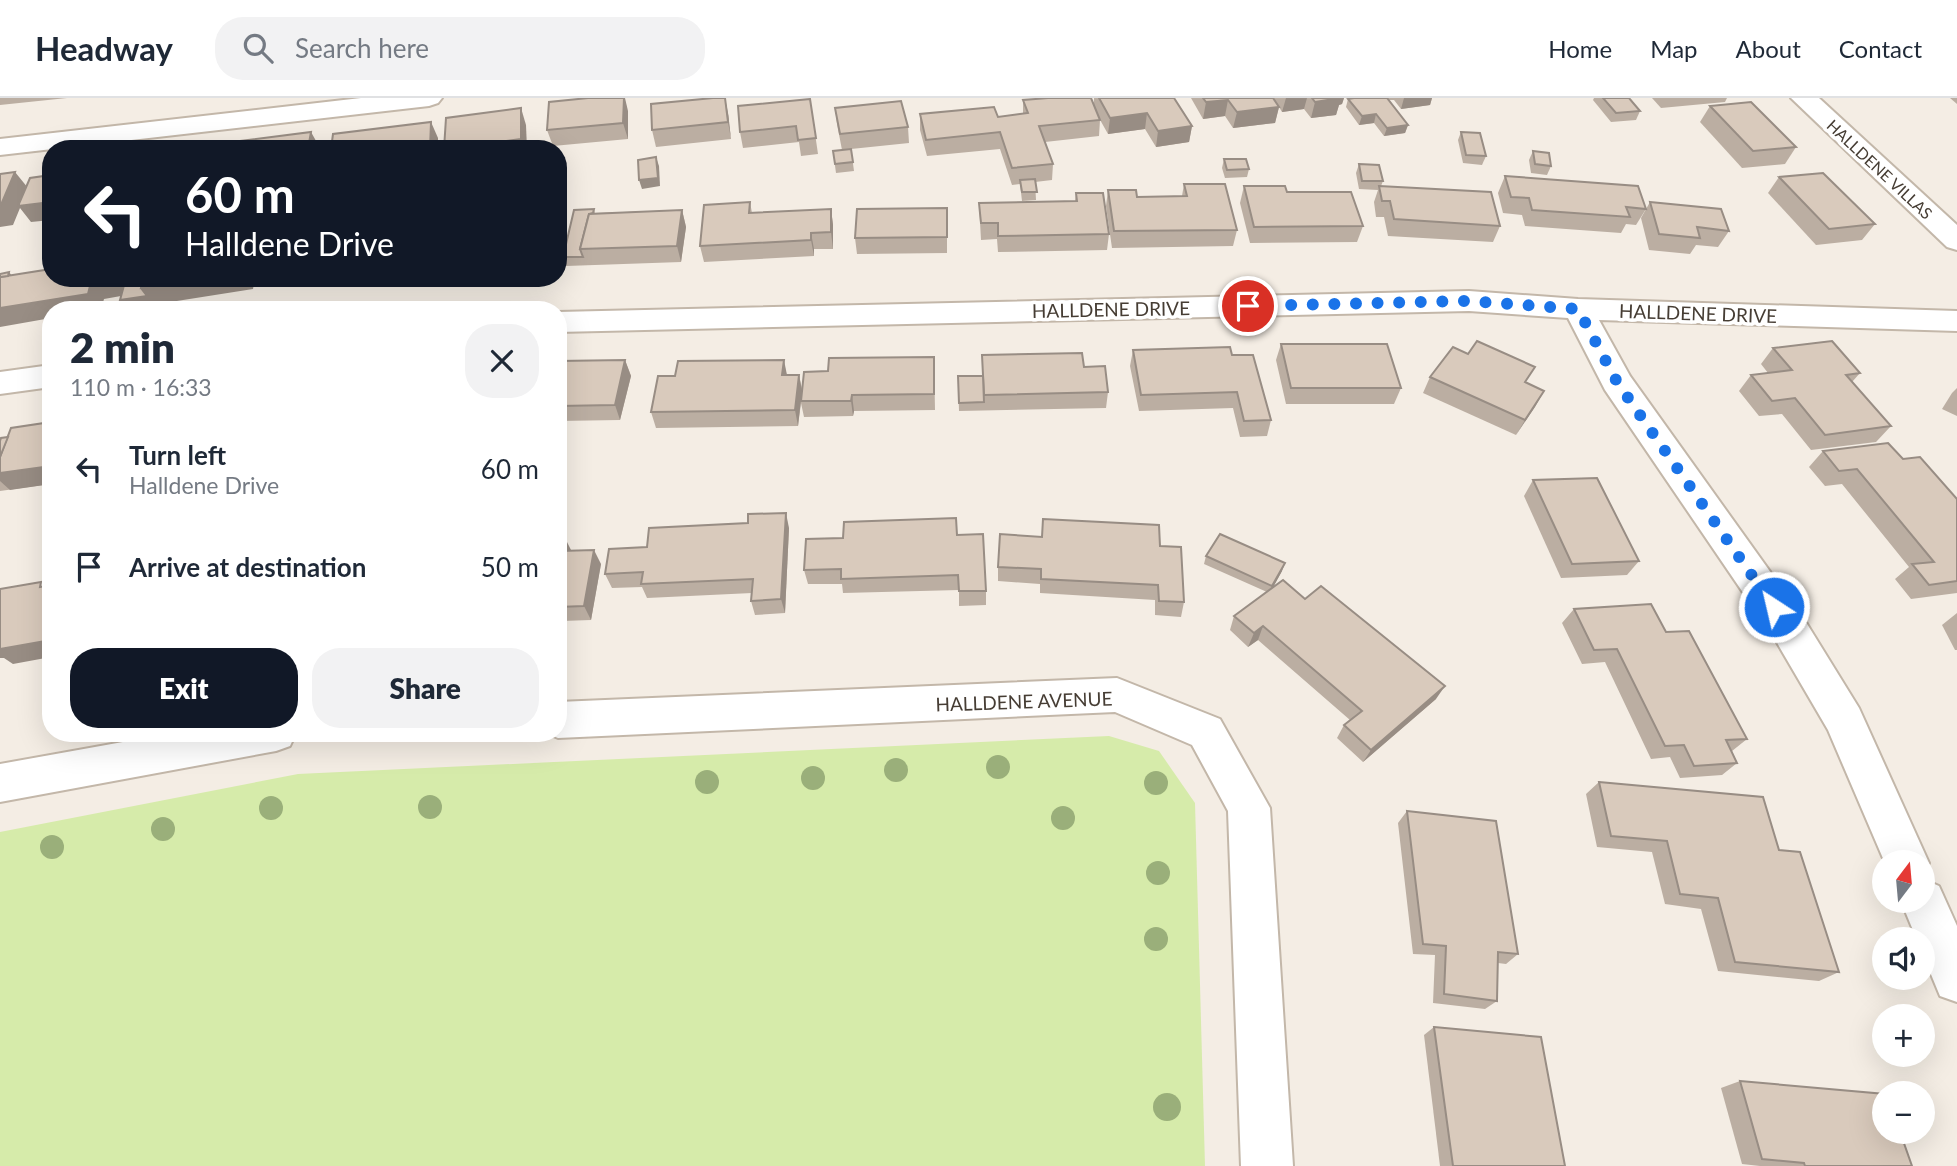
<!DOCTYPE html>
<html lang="en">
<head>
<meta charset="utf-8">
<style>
	body { margin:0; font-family:Lato,sans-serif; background:#f2f2f3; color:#1f2937; height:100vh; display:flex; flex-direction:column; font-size:26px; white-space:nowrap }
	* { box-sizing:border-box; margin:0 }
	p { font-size:23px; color:#747a83 }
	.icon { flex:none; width:38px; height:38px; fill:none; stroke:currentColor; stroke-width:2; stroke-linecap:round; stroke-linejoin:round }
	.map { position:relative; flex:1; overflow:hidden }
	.drawer { position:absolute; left:42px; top:203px; width:525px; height:441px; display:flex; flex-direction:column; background:#fff; border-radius:28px; box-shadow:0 7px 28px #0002 }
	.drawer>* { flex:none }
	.hud { position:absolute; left:42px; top:42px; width:525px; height:147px; border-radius:28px; box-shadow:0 7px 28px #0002; background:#111827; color:#fff; overflow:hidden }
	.needle { width:46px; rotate:16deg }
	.buttons { position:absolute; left:1872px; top:752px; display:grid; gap:14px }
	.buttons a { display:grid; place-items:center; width:63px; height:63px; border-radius:50%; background:#fff; box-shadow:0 7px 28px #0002; font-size:35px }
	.pin { position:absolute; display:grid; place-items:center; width:60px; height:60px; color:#fff; margin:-30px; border:4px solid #fff; border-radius:50%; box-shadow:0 2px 7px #0007 }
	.me { position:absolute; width:77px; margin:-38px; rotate:325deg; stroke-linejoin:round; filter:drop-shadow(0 0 5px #0008) }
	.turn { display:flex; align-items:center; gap:24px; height:147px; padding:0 28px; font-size:32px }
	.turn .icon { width:91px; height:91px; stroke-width:2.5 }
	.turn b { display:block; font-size:49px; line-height:60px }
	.round { display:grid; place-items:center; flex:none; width:74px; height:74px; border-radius:28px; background:#f2f2f3 }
	.overview { display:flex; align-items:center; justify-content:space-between; height:119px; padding:0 28px }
	h1 { font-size:42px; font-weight:800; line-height:52px }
	.cta { display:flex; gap:14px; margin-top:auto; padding:14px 28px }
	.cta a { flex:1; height:80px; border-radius:28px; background:#111827; color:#fff; font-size:28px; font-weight:800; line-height:80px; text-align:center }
	.cta a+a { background:#f2f2f3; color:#1f2937 }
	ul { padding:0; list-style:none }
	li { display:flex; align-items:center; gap:21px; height:98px; padding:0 28px }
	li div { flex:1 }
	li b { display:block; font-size:26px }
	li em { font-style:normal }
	header { display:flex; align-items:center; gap:42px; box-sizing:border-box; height:98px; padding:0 35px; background:#fff; border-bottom:2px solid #e0e1e3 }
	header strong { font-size:33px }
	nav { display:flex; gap:38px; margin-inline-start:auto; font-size:24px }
	.search { width:490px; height:63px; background:#f2f2f3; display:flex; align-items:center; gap:18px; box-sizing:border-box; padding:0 24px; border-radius:28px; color:#747a83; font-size:26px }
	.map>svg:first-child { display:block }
	.green { fill:#d6ebaa }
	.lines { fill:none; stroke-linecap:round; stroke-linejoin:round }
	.minor-casing { stroke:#c3b7a9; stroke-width:4 }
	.minor { fill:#fff; fill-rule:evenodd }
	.tree { fill:#9aaf7a }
	.wall { fill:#bbaea2 }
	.shaded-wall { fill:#988d84 }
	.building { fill:#d9cabc; stroke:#988d84; stroke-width:2 }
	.route { stroke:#1a73e8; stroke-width:12; stroke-dasharray:0 21.6 }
	.labels { text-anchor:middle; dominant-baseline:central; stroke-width:7; stroke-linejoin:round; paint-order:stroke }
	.far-street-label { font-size:16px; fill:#463d34; stroke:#fff }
	.street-label { font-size:19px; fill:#463d34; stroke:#fff }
</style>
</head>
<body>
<header>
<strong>Headway</strong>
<div class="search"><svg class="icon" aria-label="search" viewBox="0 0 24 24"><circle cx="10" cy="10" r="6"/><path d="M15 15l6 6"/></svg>Search here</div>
<nav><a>Home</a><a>Map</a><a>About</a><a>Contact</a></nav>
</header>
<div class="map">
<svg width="1957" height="1068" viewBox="0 0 1957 1068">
	<rect width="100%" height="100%" fill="#f4ede4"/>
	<!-- green -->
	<path class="green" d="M1109,638L1159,653L1195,705L1205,1068H0V734L298,676Z"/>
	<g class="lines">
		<defs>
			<g id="minor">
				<path d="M361,0H442L438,5L429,8L0,57V41Z"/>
				<path d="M1791,0H1819L1957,127V152L1947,149Z"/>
				<path d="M1469,193L1578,201L1957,213V233L1599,222L1630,278L1804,521L1859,610L1929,765L1923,778V765H1885L1828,632L1776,543L1605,292L1568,220L1469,213L558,234V214Z"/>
				<path d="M51,267V289L0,296V274Z"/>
				<path d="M1117,580L1220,621L1270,710L1293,1068H1241L1228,713L1192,647L1115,614L558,640L546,635H558V604Z"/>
				<path d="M173,635H296L290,648L276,653L0,704V666Z"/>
				<path d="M1923,781L1939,788L1957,828V904L1940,898L1923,857V842H1917L1901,803H1923Z"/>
			</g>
		</defs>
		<!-- minor casing -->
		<use href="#minor" class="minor-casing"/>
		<!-- minor -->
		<use href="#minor" class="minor"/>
	</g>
	<!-- trees -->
	<g class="tree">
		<circle cx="998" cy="669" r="12"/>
		<circle cx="896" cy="672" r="12"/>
		<circle cx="813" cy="680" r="12"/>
		<circle cx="707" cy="684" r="12"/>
		<circle cx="1156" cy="685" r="12"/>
		<circle cx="430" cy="709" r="12"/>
		<circle cx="271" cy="710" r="12"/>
		<circle cx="1063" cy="720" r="12"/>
		<circle cx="163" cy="731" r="12"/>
		<circle cx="52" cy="749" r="12"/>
		<circle cx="1158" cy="775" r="12"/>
		<circle cx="1156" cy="841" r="12"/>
		<circle cx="1167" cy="1009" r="14"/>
	</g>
	<!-- wall -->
	<g class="wall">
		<path d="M0,0H67L0,7Z"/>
		<path d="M1094,0H1174L1192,28L1189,44L1156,49L1145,31L1108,36L1099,20L1100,22L1099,38L1045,44L1053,66L1052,82L1035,84L1036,102L1022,103L1020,86L1012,87L1000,51L927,58L920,32V16L998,19L1023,16V2L1094,6Z"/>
		<path d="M1191,0H1344L1342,6L1339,7L1336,17L1311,20L1304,11L1282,14L1279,9L1275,25L1233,30L1225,18L1203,21Z"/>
		<path d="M1354,0H1432L1430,7L1401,11L1394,2H1388L1408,27L1405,35L1384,38L1374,25L1359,27L1346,9L1348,1Z"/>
		<path d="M1594,0H1629L1640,13L1636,22L1611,24L1593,2Z"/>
		<path d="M1652,0H1727L1725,4L1661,10Z"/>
		<path d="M1950,0H1957V6Z"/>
		<path d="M810,1L818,56L801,58L799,44L743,50L740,34Z"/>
		<path d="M1710,8L1796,49L1785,66L1742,70L1700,24Z"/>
		<path d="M835,10L908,29L909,45L851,51L854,73L836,75L833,53L842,52L837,26Z"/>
		<path d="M628,13V41L553,48L547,32Z"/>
		<path d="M728,15L731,41L656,49L652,32Z"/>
		<path d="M1461,34L1486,58L1482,67L1463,65L1458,42Z"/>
		<path d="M1533,53L1551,68L1547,77L1531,75L1529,62Z"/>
		<path d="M1224,61L1249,71L1247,79L1225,80L1222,70Z"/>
		<path d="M1359,66L1383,83L1381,88L1500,128L1493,144L1388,138L1384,119H1376L1374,104L1378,92L1359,91L1356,75Z"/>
		<path d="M1505,78L1646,111L1636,127L1626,126L1621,135L1525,128L1522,117L1503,115L1498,95Z"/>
		<path d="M1779,79L1875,126L1862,142L1816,147L1768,95Z"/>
		<path d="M1184,86L1237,132L1233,148L1112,150L1106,108L1108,92L1137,99L1182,98Z"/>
		<path d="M1244,88L1287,94L1363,128L1357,144L1250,145L1240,105Z"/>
		<path d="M1076,95L1109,136L1107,152L998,154L997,141L981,142L979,105L1075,103Z"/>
		<path d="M750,104L752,115L831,111L833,127V151H814V158L704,164L700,148Z"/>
		<path d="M1650,104L1729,133L1718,149L1696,147L1690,156L1649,152L1641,120Z"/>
		<path d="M947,110V155L857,156L855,140Z"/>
		<path d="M594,111L595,115L682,112L686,129L681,164L566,168L563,159Z"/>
		<path d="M1281,246L1401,290L1394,306H1286L1276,262Z"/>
		<path d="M1773,250L1860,275L1852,284L1891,328L1876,344L1811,352L1782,316L1759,318L1739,293L1751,277L1768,275L1761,266Z"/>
		<path d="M1133,252L1232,257L1271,322L1267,338L1240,339L1233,310L1139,313L1130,268Z"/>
		<path d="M982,257L1084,269L1108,294L1106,310L959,313L958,278H983Z"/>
		<path d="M934,259L935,312L854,313L853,318L804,319L801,305L798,328L656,330L651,314L787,277H799L802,291L828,273Z"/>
		<path d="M625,262L631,278L620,322L558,323V263Z"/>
		<path d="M1430,279L1544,293L1516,337L1423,295Z"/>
		<path d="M1957,290V318L1942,311L1952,295Z"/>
		<path d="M51,324V386L0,393V343L8,339Z"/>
		<path d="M1823,353L1903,361L1957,401V495L1911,501L1895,481L1909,469L1842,386L1825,388L1809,369Z"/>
		<path d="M1533,382L1639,463L1627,477L1561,480L1524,398Z"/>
		<path d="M1043,421L1160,448L1184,504L1181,519L1155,517V502L1040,495V486L998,483V469L1042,439Z"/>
		<path d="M789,430L785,515L755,517L751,503L752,495L647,500L642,489L612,490L605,476L647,449Z"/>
		<path d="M957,437L986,493V507L959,508V492L843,495L842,486H808L804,472Z"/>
		<path d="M558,438L571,453L601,466L591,522L562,523L558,516Z"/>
		<path d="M1206,458L1282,473L1273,489L1305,501L1436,601L1363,664L1337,640L1344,627L1350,622L1258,542L1248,549L1230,532L1234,518L1267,494L1204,466Z"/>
		<path d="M1574,511L1666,534L1747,641L1732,653L1737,665L1722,677L1680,680L1670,659L1651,661L1605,564L1582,566L1562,525Z"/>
		<path d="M1957,515V552H1955L1942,527Z"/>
		<path d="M1599,684L1779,752L1839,874L1819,883L1718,873L1701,811L1665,806L1652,754L1597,749L1586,696Z"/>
		<path d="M1407,713L1518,856L1506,866L1498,865L1497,903L1485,911L1433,905L1435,857L1413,856L1398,725Z"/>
		<path d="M1434,929L1565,1068H1440L1424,937Z"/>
		<path d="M1740,983L1912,1068H1760L1742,1066L1721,990Z"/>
	</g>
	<!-- shaded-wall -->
	<g class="shaded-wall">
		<path d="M624,0H625L628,13V41L623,25Z"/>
		<path d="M725,0L728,15L731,41L728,24Z"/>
		<path d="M1286,0H1307L1304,11L1282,14Z"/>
		<path d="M1332,0H1344L1342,6L1339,7L1336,17L1311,20L1315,4Z"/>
		<path d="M1404,0H1432L1430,7L1401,11Z"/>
		<path d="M1228,2L1225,18L1203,21L1206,4Z"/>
		<path d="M1279,9L1275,25L1233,30L1237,14Z"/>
		<path d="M521,10L526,27L527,51H448Z"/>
		<path d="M1147,15L1145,31L1108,36L1110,20Z"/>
		<path d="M1376,16L1374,25L1359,27L1362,18Z"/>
		<path d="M431,24L438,40V51H430Z"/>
		<path d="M1408,27L1405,35L1384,38L1387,30Z"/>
		<path d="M1192,28L1189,44L1156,49L1158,33Z"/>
		<path d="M311,34L320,50L308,51Z"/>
		<path d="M656,59L659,68L660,88L642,91L639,82Z"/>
		<path d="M15,74L28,90L51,104V122L31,124L20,110L13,127L0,129V109Z"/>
		<path d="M831,111L833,127V151L831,134Z"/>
		<path d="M682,112L686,129L681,164L677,148Z"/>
		<path d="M559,116L565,132L558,160V120Z"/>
		<path d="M811,135L814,151V158L811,142Z"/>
		<path d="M9,174L16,183L91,184L109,180H126L121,198L104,201L101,212H51V220L0,229V199Z"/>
		<path d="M209,180H255L253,191L126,211L120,202L141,190Z"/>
		<path d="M269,180H318L274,187Z"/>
		<path d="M625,262L631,278L620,322L615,307Z"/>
		<path d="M784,262L787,277H782Z"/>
		<path d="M799,277L802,293L798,328L795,312Z"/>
		<path d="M1544,293L1535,309L1516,337L1525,322Z"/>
		<path d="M852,297L854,313L853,318L851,303Z"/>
		<path d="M51,368V386L10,392L0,383V375Z"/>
		<path d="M786,415L789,430L785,515L781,501Z"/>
		<path d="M564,438L571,452L561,453Z"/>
		<path d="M594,452L601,466L591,522L584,508Z"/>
		<path d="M1285,465L1282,473L1270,495L1272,488Z"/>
		<path d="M1263,528L1258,542L1248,549L1254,535Z"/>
		<path d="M51,542V559L13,566L4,560H0V546Z"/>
		<path d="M1445,588L1436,601L1363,664L1371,652Z"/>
	</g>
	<!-- building -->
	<g class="building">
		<path d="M588,0H624L623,25L547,32L549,4Z"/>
		<path d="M713,0H725L728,24L652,32L651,6Z"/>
		<path d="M1048,0H1091L1100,22L1039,28L1053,66L1012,70L1000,34L926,42L920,16L994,9L998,19L1028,15L1023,2Z"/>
		<path d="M1099,0H1174L1192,28L1158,33L1147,15L1110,20Z"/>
		<path d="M1203,0H1273L1279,9L1237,14L1228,2L1206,4Z"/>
		<path d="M1312,0H1340L1315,4Z"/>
		<path d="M1354,0H1387L1408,27L1387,30L1376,16L1362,18L1348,1Z"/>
		<path d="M1603,0H1629L1640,13L1616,15Z"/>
		<path d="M810,1L816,40L798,42L796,28L740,34L738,8Z"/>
		<path d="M901,3L908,29L840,36L835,10Z"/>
		<path d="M1751,4L1796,49L1753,53L1710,8Z"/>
		<path d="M521,10V41L444,51L446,20Z"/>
		<path d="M431,24L430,51H331L333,36Z"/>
		<path d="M311,34L308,51H183L184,50Z"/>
		<path d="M1461,34L1480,35L1486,58L1466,57Z"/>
		<path d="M851,51L853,64L835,66L833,53Z"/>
		<path d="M1533,53L1549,55L1551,68L1535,66Z"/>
		<path d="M656,59L658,80L639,82L638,62Z"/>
		<path d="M1224,61H1246L1249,71L1227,72Z"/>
		<path d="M1359,66L1379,67L1383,83H1362Z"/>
		<path d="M15,74L0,109V76Z"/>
		<path d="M1823,75L1875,126L1829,131L1779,79Z"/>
		<path d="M51,77V104L18,108L30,80Z"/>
		<path d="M1505,78L1638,88L1646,111L1626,109L1630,119L1532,112L1529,100L1511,99Z"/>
		<path d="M1035,81L1037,94H1022L1020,82Z"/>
		<path d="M1184,86H1225L1237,132L1114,133L1108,92H1136L1137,99L1187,98Z"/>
		<path d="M1244,88H1285L1287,94H1351L1363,128L1254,129Z"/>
		<path d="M1379,88L1491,94L1500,128L1394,121L1390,103H1382Z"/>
		<path d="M1076,95H1103L1109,136L998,138V125H981L979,105L1077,103Z"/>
		<path d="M750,104L749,115L831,111V134L811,135V142L700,148L704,107Z"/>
		<path d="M1650,104L1721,111L1729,133L1697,129L1700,140L1659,136Z"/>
		<path d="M947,110V139L855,140L857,111Z"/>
		<path d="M594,111L593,115L589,116L580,151L583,159H563L574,112Z"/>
		<path d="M682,112L677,148L580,151L589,116Z"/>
		<path d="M51,171V180H109L108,182L91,184L88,196L0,210V179Z"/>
		<path d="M9,174L8,178L0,179V176Z"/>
		<path d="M126,180H144L141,190L147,198L120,202Z"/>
		<path d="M144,180H209L141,190Z"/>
		<path d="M1477,243L1535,269L1525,284L1544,293L1525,322L1430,279L1453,249L1468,256Z"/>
		<path d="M1832,243L1860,275L1846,277L1891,328L1825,337L1795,300L1772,303L1751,277L1792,272L1773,250Z"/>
		<path d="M1281,246H1387L1401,290H1291Z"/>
		<path d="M1230,249L1232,257H1253L1271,322L1244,323L1237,294L1141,297L1133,252Z"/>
		<path d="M1082,255L1084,269L1105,268L1108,294L984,297L982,257Z"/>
		<path d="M934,259V296L852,297L851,303H801L804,274L828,273L829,260Z"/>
		<path d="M625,262L615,307L558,308V263Z"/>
		<path d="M784,262L782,277H799L795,312L651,314L658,278H675L678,263Z"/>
		<path d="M958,278H983L984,304L959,305Z"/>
		<path d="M51,324V368L0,375V359L11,330Z"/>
		<path d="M8,339L0,359V343L1,340Z"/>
		<path d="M1888,345L1903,361L1920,359L1957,401V483L1929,487L1912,466L1934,464L1857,371L1839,373L1823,353Z"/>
		<path d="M1597,380L1639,463L1572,466L1533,382Z"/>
		<path d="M786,415L781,501L751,503L753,481L641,486L643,474L605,476L609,451L647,449L649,430L748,425V416Z"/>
		<path d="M956,420L957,437L983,436L986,493H959L958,477L841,481V471L804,472L806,441L843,440L844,424Z"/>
		<path d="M1043,421L1159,427L1160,448L1181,449L1184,504L1159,503L1158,487L1041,481V471L998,469L1000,436L1042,439Z"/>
		<path d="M1220,436L1285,465L1272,488L1206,458Z"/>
		<path d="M558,438H564L561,453L594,452L584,508L558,509Z"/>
		<path d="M1283,482L1305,501L1321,488L1445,588L1371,652L1344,627L1362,613L1263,528L1254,535L1234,518Z"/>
		<path d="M41,484L40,489L51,487V542L0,551V491Z"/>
		<path d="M1651,506L1666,534L1689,533L1747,641L1726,642L1737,665L1694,668L1684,647L1665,648L1617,551L1594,552L1574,511Z"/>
		<path d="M1599,684L1763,699L1779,752L1800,754L1839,874L1735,864L1718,800L1680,796L1667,743L1611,738Z"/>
		<path d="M1407,713L1496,723L1518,856L1498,854L1497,903L1444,896L1446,848L1423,846Z"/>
		<path d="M1434,929L1541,939L1565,1068H1453Z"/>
		<path d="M1740,983L1885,996V1034H1900L1912,1068H1805L1804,1065L1762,1061Z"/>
	</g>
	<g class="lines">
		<!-- route -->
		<path class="route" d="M1248,208L1469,203L1578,211L1617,284L1774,509"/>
	</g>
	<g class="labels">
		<!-- far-street labels -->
		<g class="far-street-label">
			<text transform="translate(1880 71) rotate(43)">HALLDENE VILLAS</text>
		</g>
		<!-- street labels -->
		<g class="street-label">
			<text transform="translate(1111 211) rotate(-1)">HALLDENE DRIVE</text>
			<text transform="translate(1698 215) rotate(2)">HALLDENE DRIVE</text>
			<text transform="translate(1024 603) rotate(-2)">HALLDENE AVENUE</text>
		</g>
	</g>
</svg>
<div class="buttons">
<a><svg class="needle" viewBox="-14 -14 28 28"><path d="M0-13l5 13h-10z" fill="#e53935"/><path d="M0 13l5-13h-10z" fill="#747a83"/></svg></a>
<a><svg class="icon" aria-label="sound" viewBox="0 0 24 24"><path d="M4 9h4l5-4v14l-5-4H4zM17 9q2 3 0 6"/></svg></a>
<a>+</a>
<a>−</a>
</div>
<div class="pin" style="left:1248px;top:208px;background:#d93025"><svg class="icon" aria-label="arrive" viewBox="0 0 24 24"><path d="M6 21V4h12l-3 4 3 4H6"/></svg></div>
<svg class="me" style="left:1774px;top:509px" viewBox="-20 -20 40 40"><circle r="17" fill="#1a73e8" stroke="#fff" stroke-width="3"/><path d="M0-11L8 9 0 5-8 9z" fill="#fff"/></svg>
<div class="hud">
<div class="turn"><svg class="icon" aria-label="left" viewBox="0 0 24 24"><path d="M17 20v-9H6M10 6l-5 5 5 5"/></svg><div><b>60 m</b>Halldene Drive</div></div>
</div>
<section class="drawer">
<div class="overview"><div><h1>2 min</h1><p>110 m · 16:33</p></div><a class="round"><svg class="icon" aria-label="close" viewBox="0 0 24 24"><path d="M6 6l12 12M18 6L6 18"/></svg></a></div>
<ul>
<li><svg class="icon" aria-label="left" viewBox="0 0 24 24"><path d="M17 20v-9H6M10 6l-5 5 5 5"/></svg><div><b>Turn left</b><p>Halldene Drive</p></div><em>60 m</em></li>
<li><svg class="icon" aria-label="arrive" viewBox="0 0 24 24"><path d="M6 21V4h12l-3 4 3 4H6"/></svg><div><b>Arrive at destination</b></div><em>50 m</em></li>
</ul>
<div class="cta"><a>Exit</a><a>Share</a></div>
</section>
</div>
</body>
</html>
